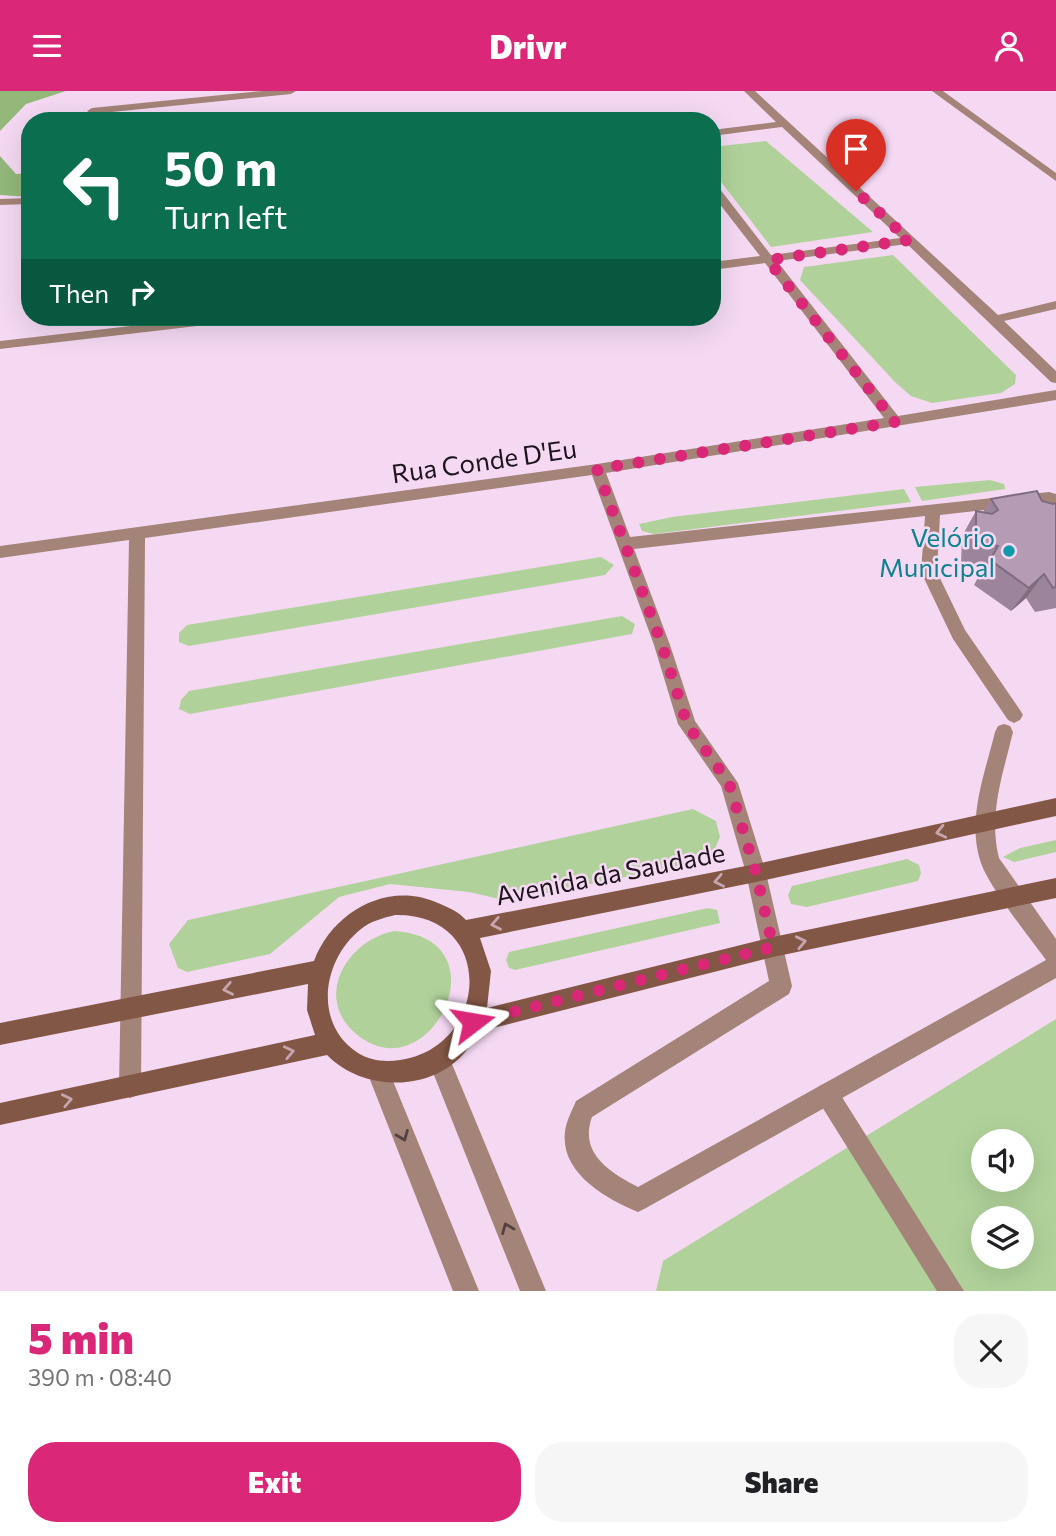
<!DOCTYPE html>
<html lang="en">
<head>
<meta charset="utf-8">
<style>
	body { margin:0; font-family:Commissioner,sans-serif; background:#f6f6f6; color:#202124; height:100vh; display:flex; flex-direction:column; font-size:26px; white-space:nowrap }
	* { box-sizing:border-box; margin:0 }
	p { font-size:23px; color:#757577 }
	.icon { flex:none; width:38px; height:38px; fill:none; stroke:currentColor; stroke-width:2; stroke-linecap:round; stroke-linejoin:round }
	.map { position:relative; height:1200px; overflow:hidden }
	.details { display:flex; flex-direction:column; background:#fff; flex:1 }
	.details>* { flex:none }
	.top-card { position:absolute; left:21px; top:21px; width:700px; height:214px; border-radius:28px; box-shadow:0 7px 28px #0002; background:#0b6e4f; color:#fff; overflow:hidden }
	.buttons { position:absolute; left:971px; top:1038px; display:grid; gap:14px }
	.buttons a { display:grid; place-items:center; width:63px; height:63px; border-radius:50%; background:#fff; box-shadow:0 7px 28px #0002; font-size:35px }
	.pin { position:absolute; display:grid; place-items:center; width:60px; height:60px; color:#fff; margin:-72px -30px; border-radius:50% 50% 50% 0; rotate:-45deg; box-shadow:0 0 7px #0007 }
	.pin .icon { rotate:45deg }
	.me { position:absolute; width:77px; margin:-38px; rotate:76deg; stroke-linejoin:round; filter:drop-shadow(0 0 5px #0008) }
	.turn { display:flex; align-items:center; gap:24px; height:147px; padding:0 28px; font-size:32px }
	.turn .icon { width:91px; height:91px; stroke-width:2.5 }
	.turn b { display:block; font-size:49px; line-height:60px }
	.then { display:flex; align-items:center; height:66px; padding:0 28px; background:#0003; gap:14px; font-size:26px }
	.round { display:grid; place-items:center; flex:none; width:74px; height:74px; border-radius:28px; background:#f6f6f6 }
	.summary { display:flex; align-items:center; justify-content:space-between; height:119px; padding:0 28px }
	h1 { font-size:42px; font-weight:800; line-height:52px; color:#db2777 }
	.action { display:flex; gap:14px; margin-top:auto; padding:14px 28px }
	.action a { flex:1; height:80px; border-radius:28px; background:#db2777; color:#fff; font-size:28px; font-weight:800; line-height:80px; text-align:center }
	.action a+a { background:#f6f6f6; color:#202124 }
	header { display:flex; justify-content:space-between; align-items:center; height:91px; padding:0 28px; background:#db2777; color:#fff; font-size:32px; font-weight:800 }
	.map>svg:first-child { display:block }
	.green { fill:#b0d29a; fill-rule:evenodd }
	.forest { fill:#93b87a }
	.lines { fill:none; stroke-linecap:round; stroke-linejoin:round }
	.lane { fill:#a48478; fill-rule:evenodd }
	.street { fill:#a48478; fill-rule:evenodd }
	.secondary { fill:#835746; fill-rule:evenodd }
	.wall { fill:#9c859b }
	.shaded-wall { fill:#7f6c7e }
	.building { fill:#b59bb4; stroke:#7f6c7e; stroke-width:2 }
	.oneway { stroke:#c7a5ae }
	.oneway2 { stroke:#544141 }
	.route { stroke:#db2777; stroke-width:12; stroke-dasharray:0 21.6 }
	.culture-dot { fill:#0f9aa8; stroke:#f5d9f3; stroke-width:2.5 }
	.labels { text-anchor:middle; dominant-baseline:central; stroke-width:5; stroke-linejoin:round; paint-order:stroke }
	.street-label { font-size:26px; fill:#1e141d; stroke:#f5d9f3 }
	.culture-label { font-size:26px; fill:#0d838f; stroke:#f5d9f3; text-anchor:end }
</style>
</head>
<body>
<header><svg class="icon" aria-label="menu" viewBox="0 0 24 24"><path d="M4 6h16M4 12h16M4 18h16"/></svg>Drivr<svg class="icon" aria-label="person" viewBox="0 0 24 24"><circle cx="12" cy="8" r="4"/><path d="M4 21q1-7 8-7t8 7"/></svg></header>
<div class="map">
<svg width="1056" height="1200" viewBox="0 0 1056 1200">
	<rect width="100%" height="100%" fill="#f5d9f3"/>
	<!-- green -->
	<g class="green">
		<path d="M766,50L873,141L771,156L712,79V56Z"/>
		<path d="M893,164L1016,284L1015,293L1001,302L932,312L911,305L896,292L800,189L804,176Z"/>
		<path d="M990,389L1004,393L1005,398L922,410L915,396Z"/>
		<path d="M904,398L911,411L654,443L642,440L639,433L672,426Z"/>
		<path d="M601,466L614,474L605,484L189,555L179,551V542L187,534Z"/>
		<path d="M622,525L635,533L632,543L190,623L179,618L181,609L189,600Z"/>
		<path d="M693,718L716,730L720,746L714,760L695,765L684,774L508,810L469,801L390,793L339,806L270,863L187,881L178,877L169,853L188,829Z"/>
		<path d="M1056,749V761L1014,771L1003,766L1020,757Z"/>
		<path d="M907,768L919,774L921,782L918,790L807,816L791,813L788,804L792,795Z"/>
		<path d="M708,817L717,819L720,832L515,879L509,877L506,869L509,861Z"/>
		<path d="M394,840C508,847 428,1006 355,942C313,905 348,849 394,840Z"/>
		<path d="M1056,928V1200H656L663,1170ZM984,1050H1022V1088H984ZM984,1127H1022V1166H984Z"/>
	</g>
	<!-- forest -->
	<g class="forest">
		<path d="M0,0H66L26,13L0,40Z"/>
		<path d="M0,65L16,83L30,82V106L0,104Z"/>
	</g>
	<g class="lines">
		<!-- lane -->
		<path class="lane" d="M827,992L835,995L964,1200H937L819,1011L816,1003L819,995Z"/>
		<!-- street -->
		<g class="street">
			<path d="M262,0H296L291,3L92,23L87,20L92,17Z"/>
			<path d="M744,0H755L998,224L1056,210V218L1004,230L1056,280V292L1051,291L907,153L777,170L898,325L1056,299V309L606,382L630,446L1049,401L1056,403V415L1047,412L940,424L937,481L965,539L1020,619L1023,624L1020,629L1014,632L1008,629L953,548L921,481L925,425L634,458L670,554L695,630L738,692L766,782L792,895L789,903L592,1026C579,1062 609,1081 638,1096L1046,869C1029,845 987,794 980,769C967,727 985,682 995,641L998,635L1004,633L1010,635L1013,641C1003,683 988,724 999,767L1056,848V887L646,1117L638,1121C606,1108 560,1082 565,1041C566,1030 572,1020 576,1010L769,890L746,782L721,695L678,633L654,554L592,384L145,447L141,996L138,1004L130,1007L122,1004L119,996L129,449L0,467V455L597,373L884,327L765,172L712,179V171L760,165L712,103V92L716,93L771,164L900,147L782,36L712,45V39L776,31Z"/>
			<path d="M932,0H943L1056,82V90Z"/>
			<path d="M30,107V113L0,114V108Z"/>
			<path d="M209,226H246L240,230L0,258V250Z"/>
			<path d="M439,958L447,961L546,1200H520L428,969L431,961Z"/>
			<path d="M378,970L386,973L479,1200H453L367,981L370,973Z"/>
		</g>
		<!-- secondary -->
		<path class="secondary" d="M1056,707V725L756,791L480,847L491,880L487,917L773,846L1056,787V807L773,866L477,941C453,1000 369,1007 327,964L0,1034V1012L315,944L307,919L308,893L0,954V932L314,870C332,821 388,789 438,812C449,817 458,820 466,829L756,773ZM395,824C497,822 490,956 400,969C385,971 371,970 358,962C313,933 322,869 361,838C371,830 383,827 395,824Z"/>
	</g>
	<!-- wall -->
	<path class="wall" d="M991,408L1042,410L1053,413L1056,412V517L1035,521L1026,507L1011,520L974,494L982,479L961,473L962,445L976,420L983,421Z"/>
	<!-- shaded-wall -->
	<path class="shaded-wall" d="M1044,483L1026,507L1011,520L1029,497Z"/>
	<!-- building -->
	<path class="building" d="M1037,400L1042,410L1053,413L1056,412V496L1053,497L1044,483L1029,497L990,469L998,455L976,449V420L992,423L998,419L991,408Z"/>
	<!-- one-way arrows -->
	<defs><path id="oneway-chevron" d="M-2-3.5L2.5 0L-2 3.5" fill="none" stroke-width="1.6" stroke-linecap="round" stroke-linejoin="round" transform="scale(1.75)"/></defs>
	<g class="oneway">
		<use href="#oneway-chevron" transform="translate(941 741) rotate(167)"/>
		<use href="#oneway-chevron" transform="translate(719 790) rotate(169)"/>
		<use href="#oneway-chevron" transform="translate(496 833) rotate(169)"/>
		<use href="#oneway-chevron" transform="translate(801 851) rotate(-12)"/>
		<use href="#oneway-chevron" transform="translate(228 898) rotate(169)"/>
		<use href="#oneway-chevron" transform="translate(289 961) rotate(-12)"/>
		<use href="#oneway-chevron" transform="translate(67 1009) rotate(-12)"/>
	</g>
	<g class="oneway2">
		<use href="#oneway-chevron" transform="translate(403 1045) rotate(68)"/>
		<use href="#oneway-chevron" transform="translate(507 1137) rotate(-112)"/>
	</g>
	<g class="lines">
		<!-- route -->
		<path class="route" d="M473,931L773,856L756,782L729,692L687,633L662,554L597,378L895,331L768,169L909,149L856,100"/>
	</g>
	<!-- markers -->
	<circle class="culture-dot" cx="1009" cy="460" r="7"/>
	<g class="labels">
		<!-- street labels -->
		<g class="street-label">
			<text transform="translate(484 369) rotate(-8)">Rua Conde D'Eu</text>
			<text transform="translate(610 782) rotate(-11)">Avenida da Saudade</text>
		</g>
		<!-- culture labels -->
		<g class="culture-label">
			<text x="995" y="445">Velório<tspan x="995" dy="30">Municipal</tspan></text>
		</g>
	</g>
</svg>
<div class="buttons">
<a><svg class="icon" aria-label="sound" viewBox="0 0 24 24"><path d="M4 9h4l5-4v14l-5-4H4zM17 9q2 3 0 6"/></svg></a>
<a><svg class="icon" aria-label="layers" viewBox="0 0 24 24"><path d="M12 4l9 5-9 5-9-5zM3 14l9 5 9-5"/></svg></a>
</div>
<div class="pin" style="left:856px;top:100px;background:#d93025"><svg class="icon" aria-label="arrive" viewBox="0 0 24 24"><path d="M6 21V4h12l-3 4 3 4H6"/></svg></div>
<svg class="me" style="left:473px;top:931px" viewBox="-20 -20 40 40"><path d="M0-17L14 15 0 8-14 15z" fill="#db2777" stroke="#fff" stroke-width="4"/></svg>
<div class="top-card">
<div class="turn"><svg class="icon" aria-label="left" viewBox="0 0 24 24"><path d="M17 20v-9H6M10 6l-5 5 5 5"/></svg><div><b>50 m</b>Turn left</div></div>
<div class="then">Then<svg class="icon" aria-label="right" viewBox="0 0 24 24"><path d="M7 20v-9h11M14 6l5 5-5 5"/></svg></div>
</div>
</div>
<section class="details">
<div class="summary"><div><h1>5 min</h1><p>390 m · 08:40</p></div><a class="round"><svg class="icon" aria-label="close" viewBox="0 0 24 24"><path d="M6 6l12 12M18 6L6 18"/></svg></a></div>
<div class="action"><a>Exit</a><a>Share</a></div>
</section>
</body>
</html>
